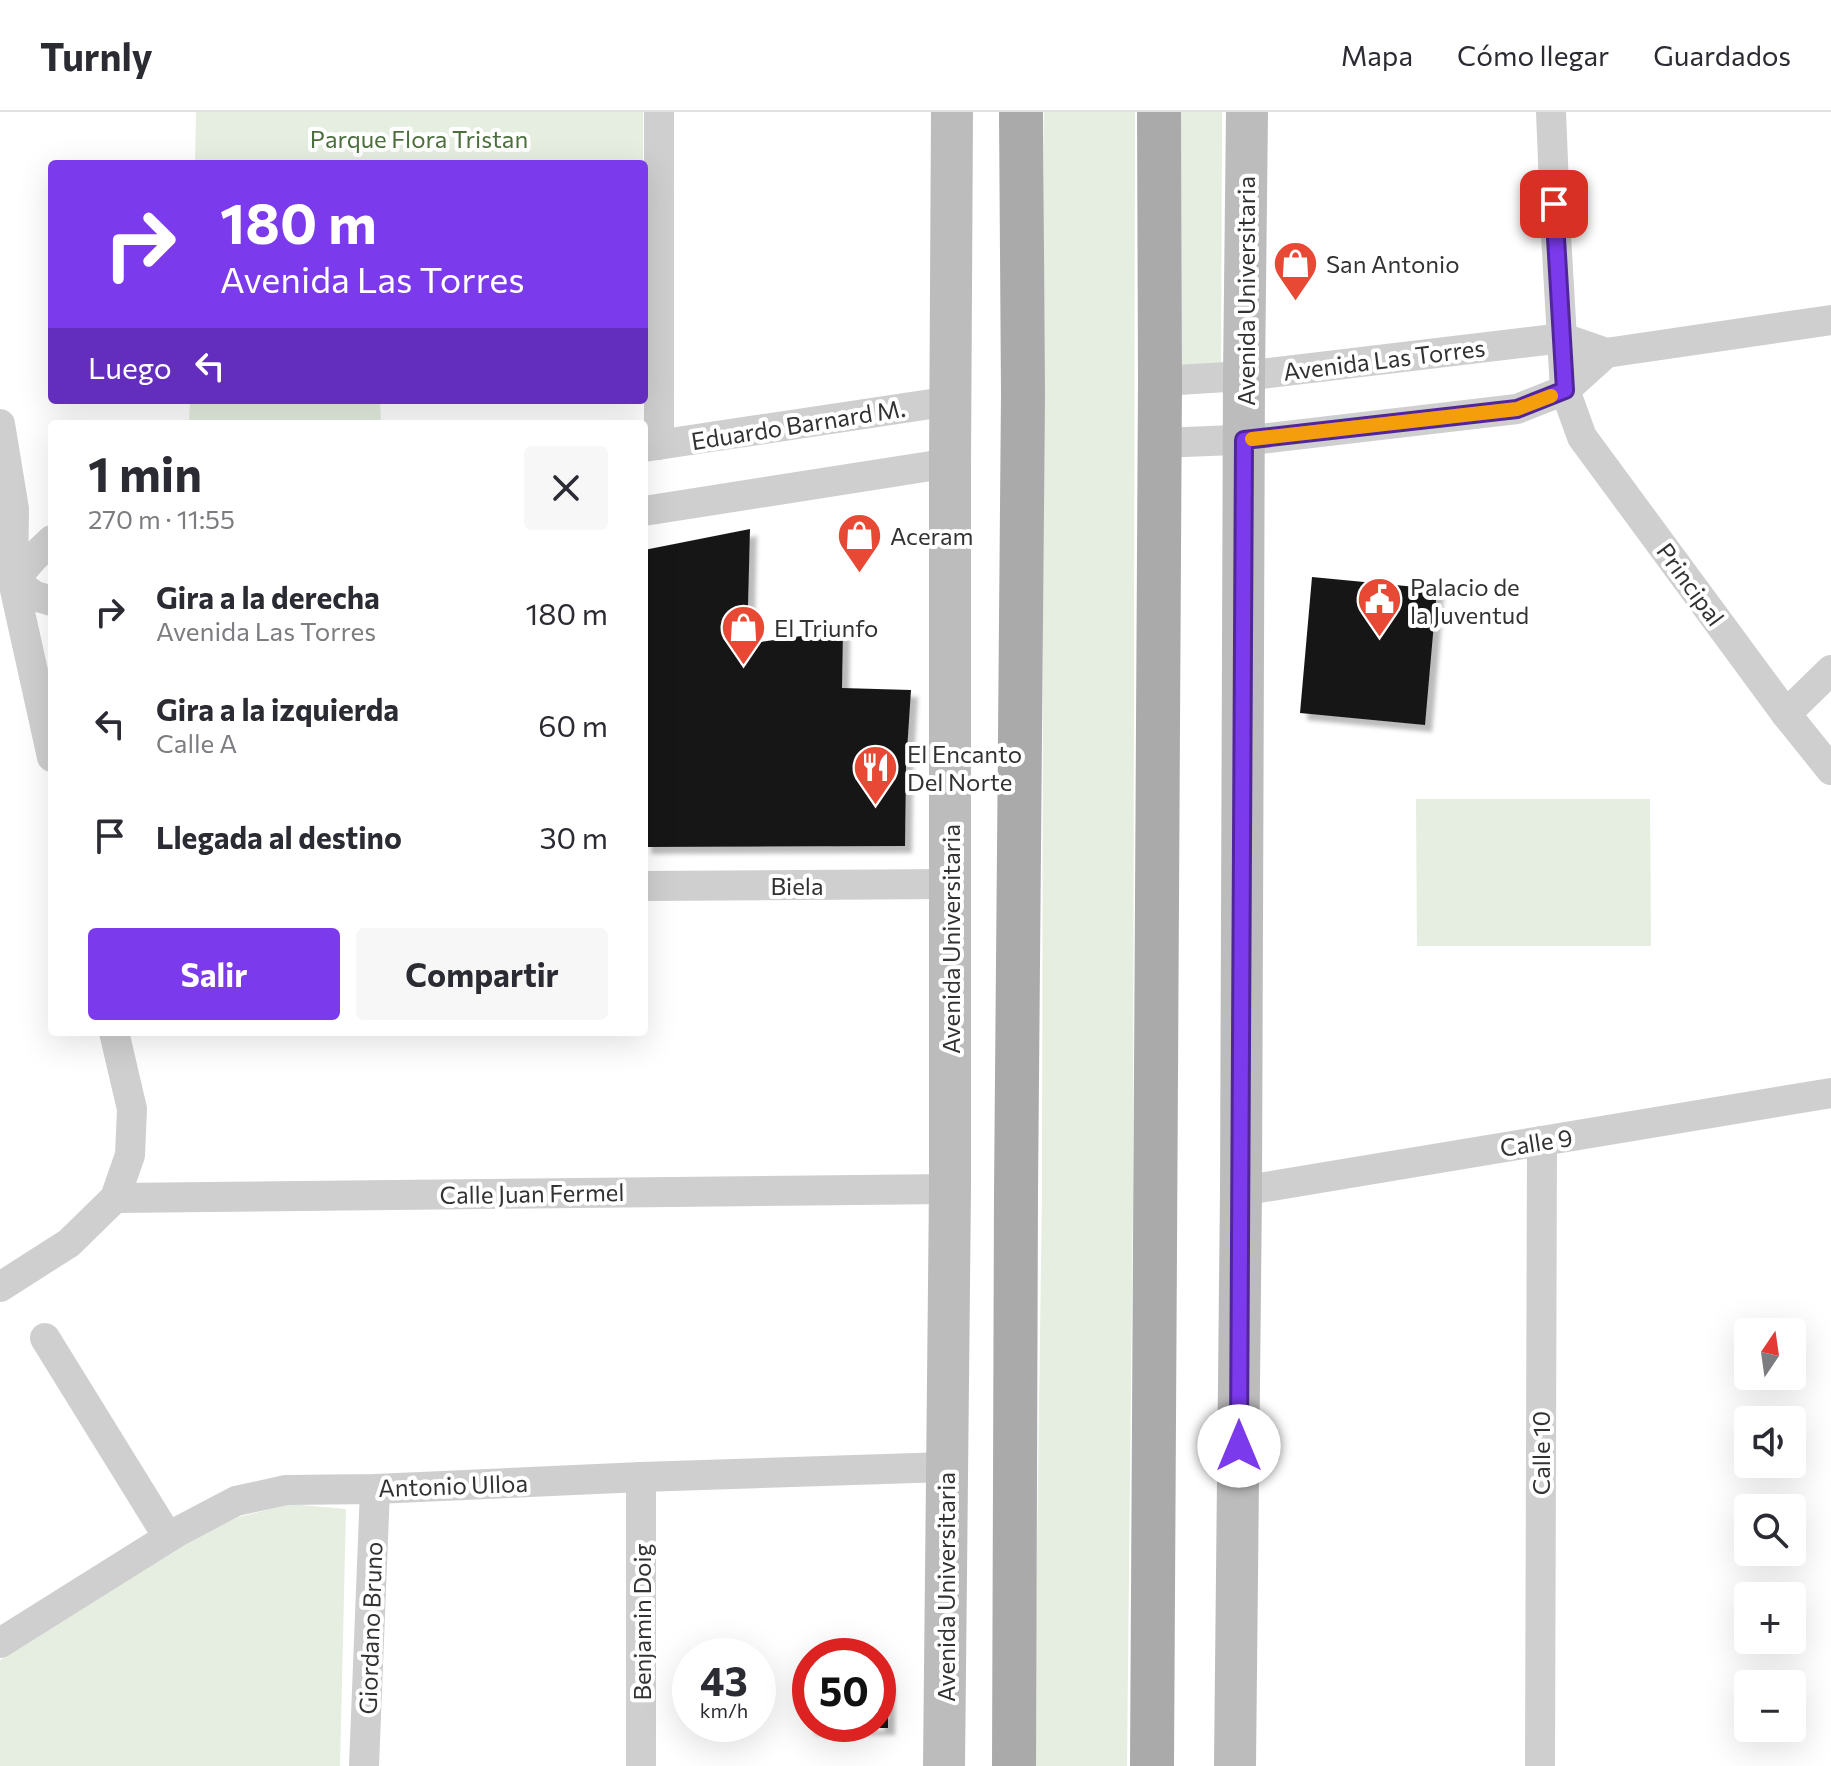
<!DOCTYPE html>
<html lang="es">
<head>
<meta charset="utf-8">
<style>
	body { margin:0; font-family:Commissioner,sans-serif; background:#f7f7f7; color:#2b2b33; height:100vh; display:flex; flex-direction:column; font-size:30px; white-space:nowrap }
	* { box-sizing:border-box; margin:0 }
	p { font-size:26px; color:#7c7c81 }
	.icon { flex:none; width:44px; height:44px; fill:none; stroke:currentColor; stroke-width:2; stroke-linecap:round; stroke-linejoin:round }
	.map { position:relative; flex:1; overflow:hidden }
	.side { position:absolute; left:48px; top:308px; width:600px; height:616px; display:flex; flex-direction:column; background:#fff; border-radius:8px; box-shadow:0 8px 32px #0002 }
	.side>* { flex:none }
	.top-card { position:absolute; left:48px; top:48px; width:600px; height:244px; border-radius:8px; box-shadow:0 8px 32px #0002; background:#7c3aed; color:#fff; overflow:hidden }
	.needle { width:52px; rotate:13deg }
	.tools { position:absolute; left:1734px; top:1206px; display:grid; gap:16px }
	.tools a { display:grid; place-items:center; width:72px; height:72px; border-radius:8px; background:#fff; box-shadow:0 8px 32px #0002; font-size:40px }
	.speed { position:absolute; left:672px; top:1526px; display:flex; gap:16px; font-size:40px; font-weight:700; text-align:center }
	.speed>* { display:grid; place-content:center; width:104px; height:104px; border-radius:50%; background:#fff; box-shadow:0 8px 32px #0002; line-height:1 }
	.speed small { font-size:20px; font-weight:400 }
	.speed .limit { border:12px solid #d22; background:#fff; color:#111 }
	.pin { position:absolute; display:grid; place-items:center; width:68px; height:68px; color:#fff; margin:-34px; border-radius:16px; box-shadow:0 4px 12px #0006 }
	.me { position:absolute; width:88px; margin:-44px; rotate:0deg; stroke-linejoin:round; filter:drop-shadow(0 0 6px #0008) }
	.turn { display:flex; align-items:center; gap:28px; height:168px; padding:0 40px; font-size:36px }
	.turn .icon { width:104px; height:104px; stroke-width:2.5 }
	.turn b { display:block; font-size:56px; line-height:68px }
	.then { display:flex; align-items:center; height:76px; padding:0 40px; background:#0003; gap:16px; font-size:30px }
	.round { display:grid; place-items:center; flex:none; width:84px; height:84px; border-radius:8px; background:#f7f7f7 }
	.overview { display:flex; align-items:center; justify-content:space-between; height:136px; padding:0 40px }
	h1 { font-size:48px; font-weight:700; line-height:60px }
	.button { display:flex; gap:16px; margin-top:auto; padding:16px 40px }
	.button a { flex:1; height:92px; border-radius:8px; background:#7c3aed; color:#fff; font-size:32px; font-weight:700; line-height:92px; text-align:center }
	.button a+a { background:#f7f7f7; color:#2b2b33 }
	ul { padding:0; list-style:none }
	li { display:flex; align-items:center; gap:24px; height:112px; padding:0 40px }
	li div { flex:1 }
	li b { display:block; font-size:30px }
	li em { font-style:normal }
	header { display:flex; align-items:center; gap:48px; box-sizing:border-box; height:112px; padding:0 40px; background:#fff; border-bottom:2px solid #e1e1e2 }
	header strong { font-size:38px }
	nav { display:flex; gap:44px; margin-inline-start:auto; font-size:28px }
	.map>svg:first-child { display:block }
	.green { fill:#e5eee0 }
	.building { fill:#191919; filter:url(#shadow) }
	.lines { fill:none; stroke-linecap:round; stroke-linejoin:round }
	.street { stroke:#cfcfcf; stroke-width:30 }
	.secondary { stroke:#bcbcbc; stroke-width:42 }
	.primary { stroke:#aaa; stroke-width:44 }
	.route-casing { stroke:#51269a; stroke-width:20 }
	.route { stroke:#7c3aed; stroke-width:14 }
	.slow { stroke:#f59e0b; stroke-width:14 }
	.labels { text-anchor:middle; dominant-baseline:central; stroke-width:8; stroke-linejoin:round; paint-order:stroke }
	.park-label { font-size:24px; fill:#4b6f3d; stroke:#fff }
	.poi-label { font-size:24px; fill:#323232; stroke:#fff; text-anchor:start }
	.street-label { font-size:24px; fill:#323232; stroke:#fff }
</style>
</head>
<body>
<header>
<strong>Turnly</strong>
<nav><a>Mapa</a><a>Cómo llegar</a><a>Guardados</a></nav>
</header>
<div class="map">
<svg width="1831" height="1654" viewBox="0 0 1831 1654">
	<defs>
		<filter id="shadow"><feDropShadow dx="7" dy="7" stdDeviation="2" flood-color="#0004"/></filter>
	</defs>
	<rect width="100%" height="100%" fill="#fff"/>
	<!-- green -->
	<g class="green">
		<path d="M196,0H643V52H195Z"/>
		<path d="M1044,0H1135L1133,1081L1127,1654H1034L1042,1081Z"/>
		<path d="M1181,0H1222L1221,279L1182,283Z"/>
		<path d="M190,288H380L381,312H189Z"/>
		<path d="M1416,687H1650L1651,834H1417Z"/>
		<path d="M290,1392L346,1397L340,1654H0V1548L179,1434L239,1405Z"/>
	</g>
	<!-- building -->
	<g class="building">
		<path d="M750,417L747,532L843,518L842,576L911,578L906,654L905,734L644,735V438Z"/>
		<path d="M1312,465L1437,477L1425,613L1300,601Z"/>
		<path d="M888,1568V1616H808V1612H878V1569Z"/>
	</g>
	<g class="lines">
		<!-- street -->
		<g class="street">
			<path d="M1551,0L1556,123L1565,278L1582,325L1786,602L1831,658"/>
			<path d="M1160,269L1244,264L1563,226L1606,241L1831,208"/>
			<path d="M0,312L14,397L13,469L52,645"/>
			<path d="M1159,331L1260,327L1517,297L1565,278L1606,241"/>
			<path d="M659,333V0"/>
			<path d="M644,335L951,289"/>
			<path d="M644,399L950,351"/>
			<path d="M13,469L34,445L52,428"/>
			<path d="M13,469L35,484L52,489"/>
			<path d="M1786,602L1831,558"/>
			<path d="M644,774L950,772"/>
			<path d="M1241,1079L1831,981"/>
			<path d="M115,1086L950,1077"/>
			<path d="M0,1175L69,1131L115,1086L130,1043L132,997L114,920"/>
			<path d="M45,1226L168,1425"/>
			<path d="M0,1531L177,1420L236,1389L286,1378L375,1377L641,1365L946,1355"/>
			<path d="M364,1654L375,1377"/>
			<path d="M641,1654V1365"/>
			<path d="M1540,1654L1542,1029"/>
		</g>
		<!-- secondary -->
		<g class="secondary">
			<path d="M944,1654L950,1077V351L952,0"/>
			<path d="M1235,1654L1241,1079L1244,264L1247,0"/>
		</g>
		<!-- primary -->
		<g class="primary">
			<path d="M1014,1654L1016,1080L1023,282L1021,0"/>
			<path d="M1152,1654L1160,269L1159,0"/>
		</g>
	</g>
	<g class="lines">
		<defs>
			<path id="route" d="M1239,1334L1244,328L1517,297L1565,278L1554,92"/>
		</defs>
		<!-- route casing -->
		<use href="#route" class="route-casing"/>
		<!-- route -->
		<use href="#route" class="route"/>
		<!-- slow -->
		<path class="slow" d="M1252,327L1517,297L1551,284"/>
	</g>
	<!-- icons -->
	<defs>
		<symbol id="shop-pin" viewBox="-11 -11 22 30"><path d="M0 17L-7.5 6A9.5 9.5 0 1 1 7.5 6Z" fill="#e84934" stroke="#fff"/><path d="M-5-2.5h2.3a2.7 3.5 0 0 1 5.4 0H5L5.5 6h-11ZM-1.5-2.5h3a1.5 2.3 0 0 0-3 0Z" fill="#fff"/></symbol>
		<symbol id="civic-pin" viewBox="-11 -11 22 30"><path d="M0 17L-7.5 6A9.5 9.5 0 1 1 7.5 6Z" fill="#e84934" stroke="#fff"/><path d="M-.6-6.5H3V-4.5H.6V-3L4-1V1h2V6H-6V1h2V-1L-.6-3ZM-1.2 2.5V6h2.4V2.5Z" fill="#fff"/></symbol>
		<symbol id="restaurant-pin" viewBox="-11 -11 22 30"><path d="M0 17L-7.5 6A9.5 9.5 0 1 1 7.5 6Z" fill="#e84934" stroke="#fff"/><path d="M-5-6h1v4h1v-4h1v4h1v-4h1v5L-1.5 .5V6h-2V.5L-5-1ZM5-6V6H3V1.5H1.5Q1.5-4 5-6Z" fill="#fff"/></symbol>
	</defs>
	<g fill-rule="evenodd">
		<use href="#shop-pin" x="1270" y="126" width="51" height="69"/>
		<use href="#shop-pin" x="834" y="398" width="51" height="69"/>
		<use href="#civic-pin" x="1354" y="462" width="51" height="69"/>
		<use href="#shop-pin" x="718" y="490" width="51" height="69"/>
		<use href="#restaurant-pin" x="850" y="630" width="51" height="69"/>
	</g>
	<g class="labels">
		<!-- park labels -->
		<g class="park-label">
			<text x="419" y="26">Parque Flora Tristan</text>
		</g>
		<!-- poi labels -->
		<g class="poi-label">
			<text x="1326" y="151">San Antonio</text>
			<text x="890" y="423">Aceram</text>
			<text x="1410" y="474">Palacio de<tspan x="1410" dy="28">la Juventud</tspan></text>
			<text x="774" y="515">El Triunfo</text>
			<text x="907" y="641">El Encanto<tspan x="907" dy="28">Del Norte</tspan></text>
		</g>
		<!-- street labels -->
		<g class="street-label">
			<text transform="translate(1245 179) rotate(-90)">Avenida Universitaria</text>
			<text transform="translate(1384 247) rotate(-7)">Avenida Las Torres</text>
			<text transform="translate(798 312) rotate(-9)">Eduardo Barnard M.</text>
			<text transform="translate(1691 472) rotate(54)">Principal</text>
			<text x="797" y="773">Biela</text>
			<text transform="translate(950 827) rotate(-90)">Avenida Universitaria</text>
			<text transform="translate(1536 1030) rotate(-9)">Calle 9</text>
			<text transform="translate(532 1081) rotate(-1)">Calle Juan Fermel</text>
			<text transform="translate(1540 1341) rotate(-90)">Calle 10</text>
			<text transform="translate(453 1373) rotate(-2)">Antonio Ulloa</text>
			<text transform="translate(945 1475) rotate(-90)">Avenida Universitaria</text>
			<text transform="translate(641 1510) rotate(-90)">Benjamin Doig</text>
			<text transform="translate(370 1516) rotate(-88)">Giordano Bruno</text>
		</g>
	</g>
</svg>
<div class="tools">
<a><svg class="needle" viewBox="-14 -14 28 28"><path d="M0-13l5 13h-10z" fill="#e53935"/><path d="M0 13l5-13h-10z" fill="#7c7c81"/></svg></a>
<a><svg class="icon" aria-label="sound" viewBox="0 0 24 24"><path d="M4 9h4l5-4v14l-5-4H4zM17 9q2 3 0 6"/></svg></a>
<a><svg class="icon" aria-label="search" viewBox="0 0 24 24"><circle cx="10" cy="10" r="6"/><path d="M15 15l6 6"/></svg></a>
<a>+</a>
<a>−</a>
</div>
<div class="speed"><div>43<small>km/h</small></div><div class="limit">50</div></div>
<div class="pin" style="left:1554px;top:92px;background:#d93025"><svg class="icon" aria-label="arrive" viewBox="0 0 24 24"><path d="M6 21V4h12l-3 4 3 4H6"/></svg></div>
<svg class="me" style="left:1239px;top:1334px" viewBox="-20 -20 40 40"><circle r="19" fill="#fff"/><path d="M0-13L10 11 0 6-10 11z" fill="#7c3aed"/></svg>
<div class="top-card">
<div class="turn"><svg class="icon" aria-label="right" viewBox="0 0 24 24"><path d="M7 20v-9h11M14 6l5 5-5 5"/></svg><div><b>180 m</b>Avenida Las Torres</div></div>
<div class="then">Luego<svg class="icon" aria-label="left" viewBox="0 0 24 24"><path d="M17 20v-9H6M10 6l-5 5 5 5"/></svg></div>
</div>
<section class="side">
<div class="overview"><div><h1>1 min</h1><p>270 m · 11:55</p></div><a class="round"><svg class="icon" aria-label="close" viewBox="0 0 24 24"><path d="M6 6l12 12M18 6L6 18"/></svg></a></div>
<ul>
<li><svg class="icon" aria-label="right" viewBox="0 0 24 24"><path d="M7 20v-9h11M14 6l5 5-5 5"/></svg><div><b>Gira a la derecha</b><p>Avenida Las Torres</p></div><em>180 m</em></li>
<li><svg class="icon" aria-label="left" viewBox="0 0 24 24"><path d="M17 20v-9H6M10 6l-5 5 5 5"/></svg><div><b>Gira a la izquierda</b><p>Calle A</p></div><em>60 m</em></li>
<li><svg class="icon" aria-label="arrive" viewBox="0 0 24 24"><path d="M6 21V4h12l-3 4 3 4H6"/></svg><div><b>Llegada al destino</b></div><em>30 m</em></li>
</ul>
<div class="button"><a>Salir</a><a>Compartir</a></div>
</section>
</div>
</body>
</html>
